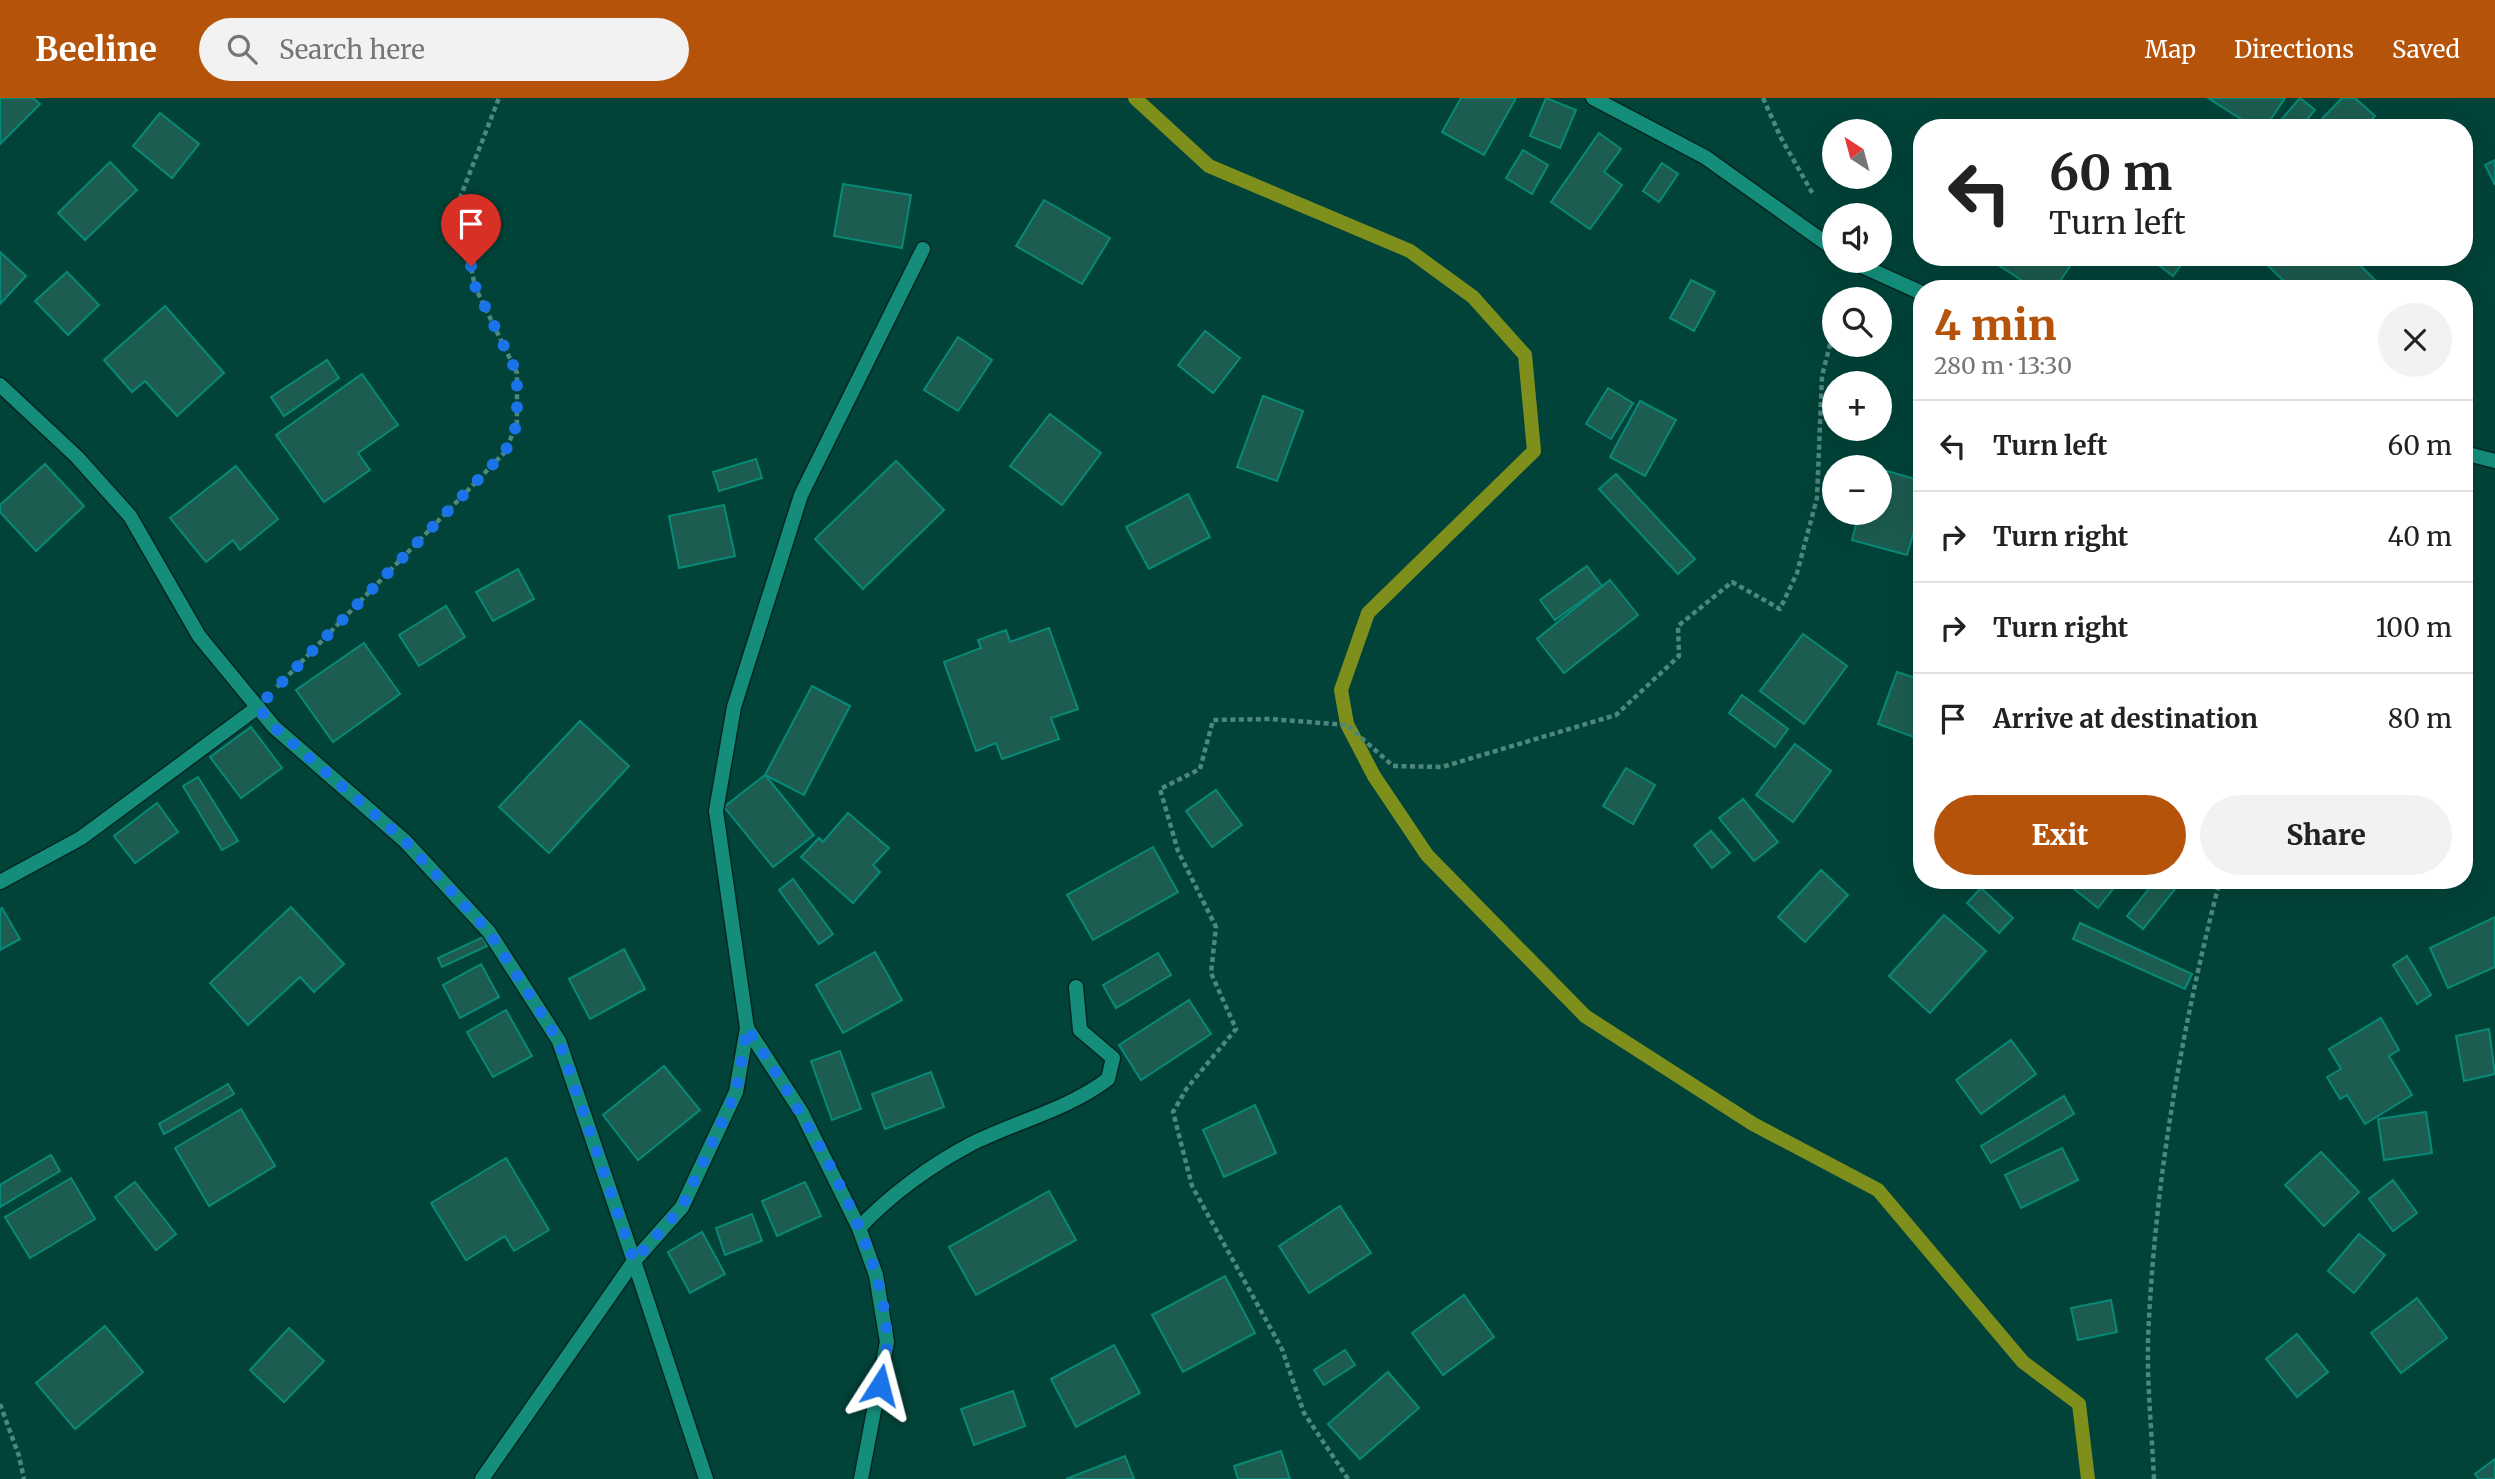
<!DOCTYPE html>
<html lang="en">
<head>
<meta charset="utf-8">
<style>
	body { margin:0; font-family:Merriweather,serif; background:#f2f2f2; color:#222; height:100vh; display:flex; flex-direction:column; font-size:26px; white-space:nowrap }
	* { box-sizing:border-box; margin:0 }
	p { font-size:23px; color:#767676 }
	.icon { flex:none; width:38px; height:38px; fill:none; stroke:currentColor; stroke-width:2; stroke-linecap:round; stroke-linejoin:round }
	.map { position:relative; flex:1; overflow:hidden }
	.drawer { position:absolute; left:1913px; top:182px; width:560px; height:609px; display:flex; flex-direction:column; background:#fff; border-radius:28px; box-shadow:0 7px 28px #0002 }
	.drawer>* { flex:none }
	.banner { position:absolute; left:1913px; top:21px; width:560px; height:147px; border-radius:28px; box-shadow:0 7px 28px #0002; background:#fff; color:#222; overflow:hidden }
	.needle { width:46px; rotate:324deg }
	.tools { position:absolute; left:1822px; top:21px; display:grid; gap:14px }
	.tools a { display:grid; place-items:center; width:70px; height:70px; border-radius:50%; background:#fff; box-shadow:0 7px 28px #0002; font-size:35px }
	.pin { position:absolute; display:grid; place-items:center; width:60px; height:60px; color:#fff; margin:-72px -30px; border-radius:50% 50% 50% 0; rotate:-45deg; box-shadow:0 0 7px #0007 }
	.pin .icon { rotate:45deg }
	.me { position:absolute; width:77px; margin:-38px; rotate:9deg; stroke-linejoin:round; filter:drop-shadow(0 0 5px #0008) }
	.turn { display:flex; align-items:center; gap:24px; height:147px; padding:0 21px; font-size:32px }
	.turn .icon { width:91px; height:91px; stroke-width:2.5 }
	.turn b { display:block; font-size:49px; line-height:60px }
	.round { display:grid; place-items:center; flex:none; width:74px; height:74px; border-radius:37px; background:#f2f2f2 }
	.summary { display:flex; align-items:center; justify-content:space-between; height:119px; padding:0 21px }
	h1 { font-size:42px; font-weight:800; line-height:52px; color:#b45309 }
	.action { display:flex; gap:14px; margin-top:auto; padding:14px 21px }
	.action a { flex:1; height:80px; border-radius:42px; background:#b45309; color:#fff; font-size:28px; font-weight:800; line-height:80px; text-align:center }
	.action a+a { background:#f2f2f2; color:#222 }
	ul { padding:0; list-style:none }
	li { display:flex; align-items:center; gap:21px; height:91px; padding:0 21px; border-top:2px solid #e0e0e0 }
	li div { flex:1 }
	li b { display:block; font-size:26px }
	li em { font-style:normal }
	header { display:flex; align-items:center; gap:42px; box-sizing:border-box; height:98px; padding:0 35px; background:#b45309; color:#fff }
	header strong { font-size:33px }
	nav { display:flex; gap:38px; margin-inline-start:auto; font-size:24px }
	.search { width:490px; height:63px; background:#f2f2f2; display:flex; align-items:center; gap:18px; box-sizing:border-box; padding:0 24px; border-radius:38px; color:#767676; font-size:26px }
	.map>svg:first-child { display:block }
	.lines { fill:none; stroke-linecap:round; stroke-linejoin:round }
	.stream { stroke:#7e8f1c; stroke-width:14 }
	.building { fill:#1d5c50; stroke:#078a77; stroke-width:2 }
	.minor-casing { stroke:#032620; stroke-width:17 }
	.path { stroke:#4e877c; stroke-width:4.5; stroke-dasharray:5 3.5; stroke-linecap:butt }
	.minor { stroke:#148e7b; stroke-width:14 }
	.route { stroke:#1a73e8; stroke-width:12; stroke-dasharray:0 21.6 }
</style>
</head>
<body>
<header>
<strong>Beeline</strong>
<div class="search"><svg class="icon" aria-label="search" viewBox="0 0 24 24"><circle cx="10" cy="10" r="6"/><path d="M15 15l6 6"/></svg>Search here</div>
<nav><a>Map</a><a>Directions</a><a>Saved</a></nav>
</header>
<div class="map">
<svg width="2495" height="1381" viewBox="0 0 2495 1381">
	<rect width="100%" height="100%" fill="#024339"/>
	<g class="lines">
		<!-- stream -->
		<path class="stream" d="M1135,0L1209,68L1410,153L1473,199L1525,257L1534,353L1368,515L1341,592L1347,626L1374,678L1427,757L1585,918L1753,1026L1878,1092L2023,1264L2079,1306L2088,1381"/>
	</g>
	<!-- building -->
	<g class="building">
		<path d="M0,0H33L40,6L0,46Z"/>
		<path d="M1461,0H1516L1484,57L1442,34Z"/>
		<path d="M1546,0L1576,12L1560,50L1530,38Z"/>
		<path d="M2208,0H2285L2265,30H2255Z"/>
		<path d="M2300,0L2315,12L2300,30H2274Z"/>
		<path d="M2342,0H2355L2375,18L2364,30H2313Z"/>
		<path d="M160,15L199,46L172,80L133,48Z"/>
		<path d="M1599,35L1621,51L1604,74L1622,87L1590,131L1551,104Z"/>
		<path d="M1523,52L1548,67L1532,96L1506,80Z"/>
		<path d="M2495,62V87L2485,67Z"/>
		<path d="M110,64L137,92L85,142L58,115Z"/>
		<path d="M1662,65L1678,76L1659,104L1643,93Z"/>
		<path d="M843,86L911,97L902,150L834,138Z"/>
		<path d="M1044,102L1110,140L1082,186L1016,148Z"/>
		<path d="M0,154L26,178L0,206Z"/>
		<path d="M1999,159H2076L2055,191H2035L1995,165Z"/>
		<path d="M2148,159H2187L2173,178Z"/>
		<path d="M2259,159H2352L2380,187L2377,191H2292Z"/>
		<path d="M67,174L99,207L68,237L35,203Z"/>
		<path d="M1691,182L1715,194L1694,233L1670,220Z"/>
		<path d="M165,208L224,275L177,318L145,283L132,294L104,262Z"/>
		<path d="M1205,233L1240,260L1213,295L1178,267Z"/>
		<path d="M958,239L992,262L958,313L924,292Z"/>
		<path d="M327,262L339,280L284,318L271,299Z"/>
		<path d="M362,276L398,327L358,355L370,372L324,404L276,337Z"/>
		<path d="M1608,290L1633,305L1611,341L1586,326Z"/>
		<path d="M1263,298L1303,313L1277,383L1237,369Z"/>
		<path d="M1640,303L1676,322L1645,378L1610,359Z"/>
		<path d="M1050,316L1101,355L1062,407L1010,368Z"/>
		<path d="M756,361L762,380L719,393L713,374Z"/>
		<path d="M896,363L944,412L863,491L815,441Z"/>
		<path d="M45,366L84,408L36,453L0,414V407Z"/>
		<path d="M236,368L278,421L240,452L233,442L206,464L170,420Z"/>
		<path d="M1880,371L1922,383V407L1907,457L1852,442L1859,415H1880Z"/>
		<path d="M1616,376L1695,461L1678,476L1599,391Z"/>
		<path d="M1188,396L1210,439L1149,471L1126,429Z"/>
		<path d="M724,407L735,458L679,470L669,418Z"/>
		<path d="M1587,468L1602,488L1555,522L1540,502Z"/>
		<path d="M518,471L534,501L493,523L476,494Z"/>
		<path d="M1610,482L1638,517L1564,575L1537,541Z"/>
		<path d="M446,508L465,539L419,568L399,537Z"/>
		<path d="M1049,530L1078,611L1051,620L1059,641L1002,661L996,645L976,653L944,564L981,550L978,542L1006,532L1010,544Z"/>
		<path d="M1803,536L1847,568L1804,626L1760,593Z"/>
		<path d="M364,545L400,596L333,644L296,592Z"/>
		<path d="M1897,574L1922,582V642L1878,626Z"/>
		<path d="M812,588L850,608L804,697L765,677Z"/>
		<path d="M1742,597L1788,631L1775,649L1729,615Z"/>
		<path d="M580,623L629,668L549,755L499,709Z"/>
		<path d="M251,629L282,670L241,700L210,659Z"/>
		<path d="M1795,646L1831,673L1793,724L1756,697Z"/>
		<path d="M1626,670L1655,687L1633,726L1603,708Z"/>
		<path d="M765,677L814,737L773,769L724,709Z"/>
		<path d="M198,679L238,743L222,752L183,688Z"/>
		<path d="M1216,692L1242,727L1212,749L1186,713Z"/>
		<path d="M1743,701L1778,744L1754,763L1719,720Z"/>
		<path d="M157,705L178,734L135,765L114,738Z"/>
		<path d="M848,715L889,750L873,767L880,774L853,805L801,759L819,740L823,744Z"/>
		<path d="M1711,733L1730,755L1712,770L1694,747Z"/>
		<path d="M1153,749L1178,794L1093,842L1067,797Z"/>
		<path d="M1821,772L1848,797L1805,844L1778,819Z"/>
		<path d="M793,781L833,836L819,846L779,792Z"/>
		<path d="M2071,782H2120L2098,810L2068,786Z"/>
		<path d="M2156,782H2166L2176,790L2143,831L2127,818Z"/>
		<path d="M1981,790L2013,820L1999,835L1967,805Z"/>
		<path d="M291,809L344,866L314,894L300,879L248,927L210,885Z"/>
		<path d="M2,810L20,841L0,852V811Z"/>
		<path d="M1944,817L1986,853L1930,915L1889,878Z"/>
		<path d="M2495,819V869L2448,890L2430,850Z"/>
		<path d="M2080,825L2192,876L2185,891L2073,841Z"/>
		<path d="M483,839L487,848L442,869L438,860Z"/>
		<path d="M624,851L645,891L590,921L569,881Z"/>
		<path d="M875,854L902,902L843,935L816,887Z"/>
		<path d="M1158,855L1171,877L1116,910L1103,887Z"/>
		<path d="M2407,858L2431,897L2417,906L2393,867Z"/>
		<path d="M481,866L499,899L460,920L443,887Z"/>
		<path d="M1189,902L1211,936L1141,982L1119,947Z"/>
		<path d="M506,912L532,958L493,979L467,934Z"/>
		<path d="M2381,920L2399,952L2389,958L2412,997L2365,1026L2347,997L2340,1001L2327,979L2341,971L2329,951Z"/>
		<path d="M2489,931L2495,976L2464,983L2456,938Z"/>
		<path d="M2011,942L2036,976L1981,1016L1956,982Z"/>
		<path d="M840,953L861,1011L832,1022L811,963Z"/>
		<path d="M664,968L700,1012L638,1062L603,1017Z"/>
		<path d="M931,974L944,1009L885,1031L872,996Z"/>
		<path d="M228,986L234,996L164,1036L159,1026Z"/>
		<path d="M2064,998L2074,1016L1991,1065L1981,1048Z"/>
		<path d="M1255,1007L1276,1055L1224,1079L1203,1032Z"/>
		<path d="M241,1011L275,1068L209,1108L175,1050Z"/>
		<path d="M2426,1014L2432,1055L2384,1062L2378,1021Z"/>
		<path d="M2062,1050L2078,1082L2021,1110L2005,1077Z"/>
		<path d="M2321,1054L2359,1094L2324,1128L2285,1087Z"/>
		<path d="M51,1057L60,1073L0,1109V1087Z"/>
		<path d="M506,1060L549,1132L514,1153L505,1138L466,1162L431,1105Z"/>
		<path d="M71,1080L95,1121L30,1160L5,1119Z"/>
		<path d="M2393,1082L2417,1115L2393,1133L2369,1101Z"/>
		<path d="M135,1084L176,1136L156,1152L115,1099Z"/>
		<path d="M805,1084L821,1118L777,1138L762,1103Z"/>
		<path d="M1049,1093L1076,1142L976,1197L949,1149Z"/>
		<path d="M1340,1108L1371,1155L1309,1195L1279,1148Z"/>
		<path d="M752,1116L762,1143L725,1157L716,1130Z"/>
		<path d="M702,1134L725,1176L690,1195L668,1154Z"/>
		<path d="M2359,1136L2385,1157L2354,1195L2328,1173Z"/>
		<path d="M1225,1178L1255,1235L1183,1274L1152,1217Z"/>
		<path d="M1464,1197L1494,1239L1443,1277L1412,1235Z"/>
		<path d="M2417,1200L2447,1240L2401,1275L2371,1235Z"/>
		<path d="M2111,1202L2117,1234L2078,1242L2071,1210Z"/>
		<path d="M105,1228L143,1274L75,1331L36,1285Z"/>
		<path d="M289,1230L324,1263L284,1304L250,1272Z"/>
		<path d="M2297,1236L2328,1274L2297,1299L2266,1261Z"/>
		<path d="M1114,1247L1140,1295L1076,1329L1051,1281Z"/>
		<path d="M1345,1252L1355,1267L1324,1287L1314,1272Z"/>
		<path d="M1388,1274L1419,1310L1360,1361L1328,1326Z"/>
		<path d="M1013,1293L1025,1328L974,1347L961,1311Z"/>
		<path d="M1281,1353L1290,1381H1238L1234,1368Z"/>
		<path d="M1125,1358L1134,1381H1066Z"/>
		<path d="M2495,1361V1381H2479L2475,1376Z"/>
	</g>
	<g class="lines">
		<defs>
			<g id="minor">
				<path d="M1593,0L1705,59L1834,151"/>
				<path d="M1851,163L1922,195"/>
				<path d="M0,287L77,359L130,418L199,538L274,629L405,743L489,834L559,943L634,1163L482,1381"/>
				<path d="M2464,355L2495,363"/>
				<path d="M0,784L81,740L258,609"/>
				<path d="M747,930L802,1015L859,1130"/>
				<path d="M706,1381L634,1163L682,1109L736,994L747,930L716,713L734,609L801,397L923,151"/>
				<path d="M861,1381L887,1244L876,1177L859,1130C890,1097 931,1067 971,1046C1017,1023 1067,1012 1108,981L1113,960L1080,932L1076,889"/>
			</g>
		</defs>
		<!-- minor casing -->
		<use href="#minor" class="minor-casing"/>
		<!-- path -->
		<g class="path">
			<path d="M1763,0L1781,40L1814,98"/>
			<path d="M277,589L505,354L517,325V275L475,189L458,105L499,0"/>
			<path d="M0,1306L19,1358L24,1381"/>
			<path d="M1348,1381L1304,1315L1282,1251L1192,1088L1173,1014L1187,990L1236,931L1211,875L1216,829L1178,753L1160,691L1200,671L1213,622L1270,621L1347,627L1393,668L1442,669L1616,617L1679,558L1678,528L1732,484L1780,511L1797,475L1817,400L1822,278L1834,231"/>
			<path d="M2154,1381C2152,1336 2147,1289 2148,1243C2154,1088 2181,932 2220,782"/>
		</g>
		<!-- minor -->
		<use href="#minor" class="minor"/>
	</g>
	<g class="lines">
		<!-- route -->
		<path class="route" d="M471,168L475,188L517,275V326L505,354L258,609L274,629L405,743L489,834L559,943L634,1163L682,1109L736,994L747,930C799,1009 887,1148 887,1244C887,1258 882,1273 880,1287"/>
	</g>
</svg>
<div class="tools">
<a><svg class="needle" viewBox="-14 -14 28 28"><path d="M0-13l5 13h-10z" fill="#e53935"/><path d="M0 13l5-13h-10z" fill="#767676"/></svg></a>
<a><svg class="icon" aria-label="sound" viewBox="0 0 24 24"><path d="M4 9h4l5-4v14l-5-4H4zM17 9q2 3 0 6"/></svg></a>
<a><svg class="icon" aria-label="search" viewBox="0 0 24 24"><circle cx="10" cy="10" r="6"/><path d="M15 15l6 6"/></svg></a>
<a>+</a>
<a>−</a>
</div>
<div class="pin" style="left:471px;top:168px;background:#d93025"><svg class="icon" aria-label="arrive" viewBox="0 0 24 24"><path d="M6 21V4h12l-3 4 3 4H6"/></svg></div>
<svg class="me" style="left:880px;top:1287px" viewBox="-20 -20 40 40"><path d="M0-17L14 15 0 8-14 15z" fill="#1a73e8" stroke="#fff" stroke-width="4"/></svg>
<div class="banner">
<div class="turn"><svg class="icon" aria-label="left" viewBox="0 0 24 24"><path d="M17 20v-9H6M10 6l-5 5 5 5"/></svg><div><b>60 m</b>Turn left</div></div>
</div>
<section class="drawer">
<div class="summary"><div><h1>4 min</h1><p>280 m · 13:30</p></div><a class="round"><svg class="icon" aria-label="close" viewBox="0 0 24 24"><path d="M6 6l12 12M18 6L6 18"/></svg></a></div>
<ul>
<li><svg class="icon" aria-label="left" viewBox="0 0 24 24"><path d="M17 20v-9H6M10 6l-5 5 5 5"/></svg><div><b>Turn left</b></div><em>60 m</em></li>
<li><svg class="icon" aria-label="right" viewBox="0 0 24 24"><path d="M7 20v-9h11M14 6l5 5-5 5"/></svg><div><b>Turn right</b></div><em>40 m</em></li>
<li><svg class="icon" aria-label="right" viewBox="0 0 24 24"><path d="M7 20v-9h11M14 6l5 5-5 5"/></svg><div><b>Turn right</b></div><em>100 m</em></li>
<li><svg class="icon" aria-label="arrive" viewBox="0 0 24 24"><path d="M6 21V4h12l-3 4 3 4H6"/></svg><div><b>Arrive at destination</b></div><em>80 m</em></li>
</ul>
<div class="action"><a>Exit</a><a>Share</a></div>
</section>
</div>
</body>
</html>
